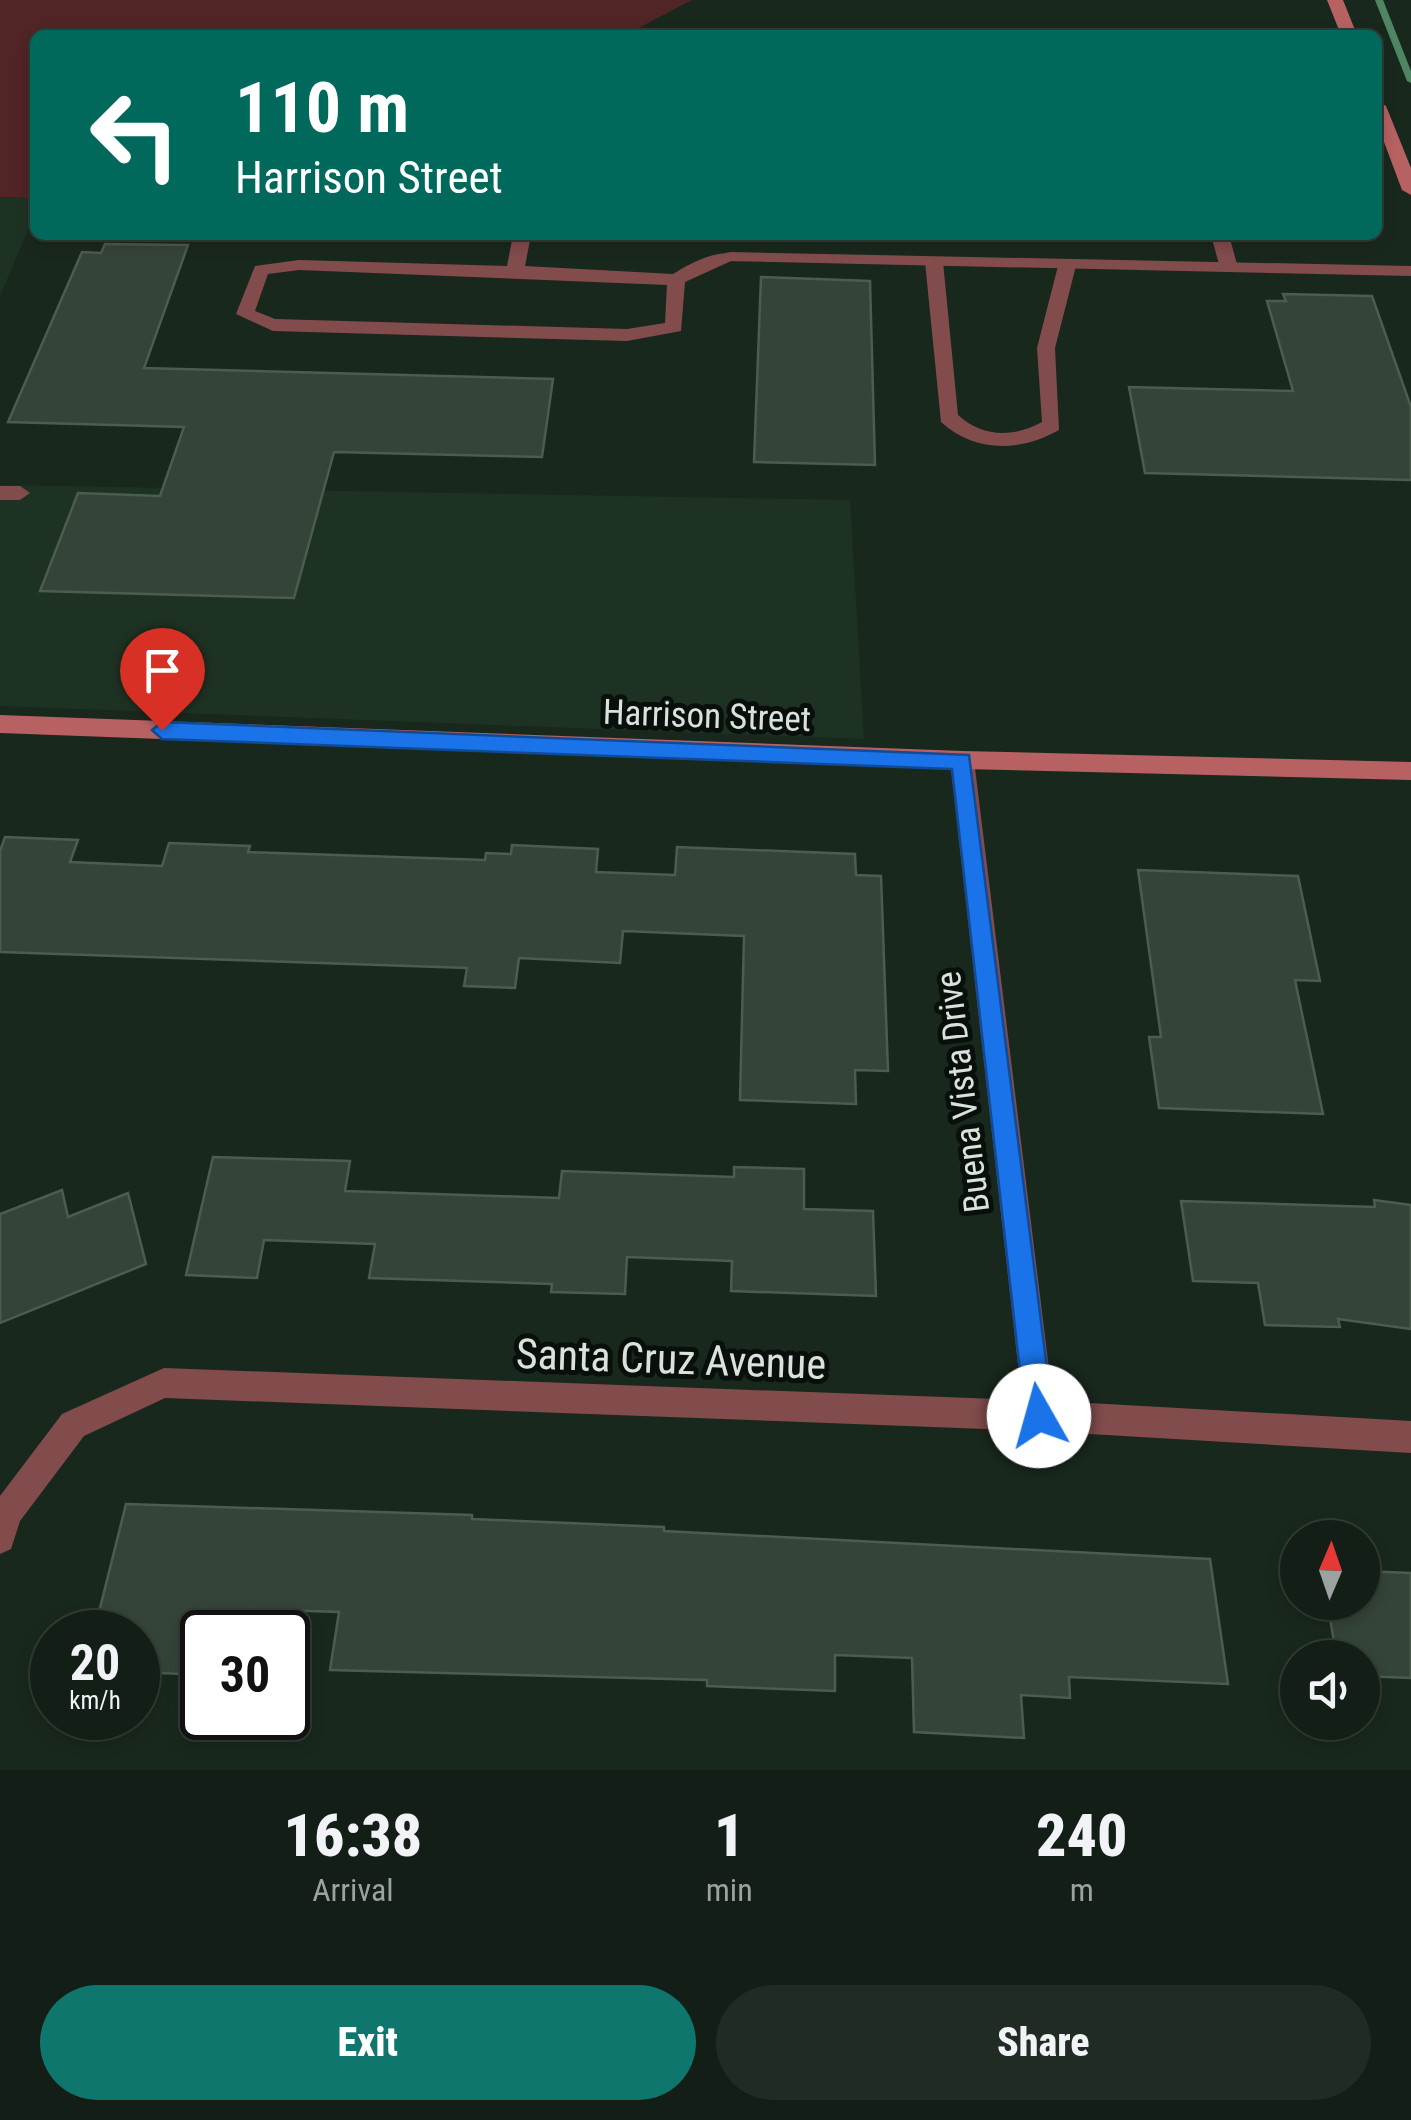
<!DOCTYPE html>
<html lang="en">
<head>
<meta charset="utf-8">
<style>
	body { margin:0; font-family:"Roboto Condensed",sans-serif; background:#202b23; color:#f1f3f6; height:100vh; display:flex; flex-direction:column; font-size:38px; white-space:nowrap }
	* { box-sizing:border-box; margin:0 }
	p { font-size:32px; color:#9da2a1 }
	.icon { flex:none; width:55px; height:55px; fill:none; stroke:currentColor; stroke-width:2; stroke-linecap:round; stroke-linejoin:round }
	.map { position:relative; height:1770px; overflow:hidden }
	.drawer { display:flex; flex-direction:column; background:#131e16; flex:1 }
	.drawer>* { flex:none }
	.top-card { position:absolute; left:30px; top:30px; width:1352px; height:210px; border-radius:15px; box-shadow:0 5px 15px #0003,0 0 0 2px #323c35; background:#00695c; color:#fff; overflow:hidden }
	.needle { width:65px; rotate:2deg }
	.tools { position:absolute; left:1280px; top:1520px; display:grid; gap:20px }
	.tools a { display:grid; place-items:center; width:100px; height:100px; border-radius:50%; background:#131e16; box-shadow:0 5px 15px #0003,0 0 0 2px #323c35; font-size:50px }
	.speed { position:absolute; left:30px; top:1610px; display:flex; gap:20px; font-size:50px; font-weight:700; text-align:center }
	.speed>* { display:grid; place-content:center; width:130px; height:130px; border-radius:50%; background:#131e16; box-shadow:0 5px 15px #0003,0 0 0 2px #323c35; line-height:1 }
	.speed small { font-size:25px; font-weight:400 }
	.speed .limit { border:5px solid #111; border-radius:15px; background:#fff; color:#111 }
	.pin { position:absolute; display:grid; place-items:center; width:85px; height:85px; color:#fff; margin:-102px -42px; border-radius:50% 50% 50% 0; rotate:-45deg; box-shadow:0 0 10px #0007 }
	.pin .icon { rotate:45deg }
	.me { position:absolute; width:110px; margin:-55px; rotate:353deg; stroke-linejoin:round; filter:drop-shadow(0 0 8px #0008) }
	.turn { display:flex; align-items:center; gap:35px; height:210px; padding:0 40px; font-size:45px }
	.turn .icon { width:130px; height:130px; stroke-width:2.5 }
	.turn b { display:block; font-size:70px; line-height:85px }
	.eta { display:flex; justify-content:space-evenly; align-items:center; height:170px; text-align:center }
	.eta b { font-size:60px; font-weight:800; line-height:70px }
	.button { display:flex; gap:20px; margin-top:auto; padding:20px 40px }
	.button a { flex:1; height:115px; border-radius:60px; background:#0f766e; color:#fff; font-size:40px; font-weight:800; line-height:115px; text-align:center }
	.button a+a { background:#202b23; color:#f1f3f6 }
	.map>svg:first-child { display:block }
	.built { fill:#1e3223 }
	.green { fill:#512425 }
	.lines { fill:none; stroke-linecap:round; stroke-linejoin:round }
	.stream { fill:#4e8663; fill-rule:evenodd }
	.building { fill:#354438; stroke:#4c5c4f; stroke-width:2.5 }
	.lane { fill:#824c4c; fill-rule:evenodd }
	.street { fill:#824c4c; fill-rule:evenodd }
	.secondary { fill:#b76162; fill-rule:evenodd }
	.route { fill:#1a73e8; stroke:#114b97; stroke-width:2.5 }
	.labels { text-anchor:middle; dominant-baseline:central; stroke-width:10; stroke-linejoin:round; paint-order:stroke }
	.street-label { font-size:35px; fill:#dae3db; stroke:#090f0a }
	.near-street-label { font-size:42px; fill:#dae3db; stroke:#090f0a }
</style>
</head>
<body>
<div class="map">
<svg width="1411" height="1770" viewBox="0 0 1411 1770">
	<rect width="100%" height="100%" fill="#19281d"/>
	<!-- built -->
	<g class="built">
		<path d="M0,197L35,198V213L0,296Z"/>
		<path d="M0,485L850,500L864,739L0,706Z"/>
	</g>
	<!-- green -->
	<path class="green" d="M0,0H692L625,35H35V198L0,197Z"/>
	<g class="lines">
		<!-- stream -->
		<path class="stream" d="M1375,0H1383L1411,71V83L1407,81Z"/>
	</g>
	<!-- building -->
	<g class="building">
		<path d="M105,244L188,245L144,368L553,379L542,457L334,452L294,598L40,591L78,493L160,496L184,427L8,422L82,252L101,253Z"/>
		<path d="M761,277L870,281L875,465L754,462Z"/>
		<path d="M1283,294L1372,296L1411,407V480L1145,473L1129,387L1293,391L1267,301H1286Z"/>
		<path d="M5,837L78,840L70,862L162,866L169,843L250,846L248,852L485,860L486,853L511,854L512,845L598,849L596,872L675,875L677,847L855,854L856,875L881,876L888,1071L855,1070L856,1104L740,1100L744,936L623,931L620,963L519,958L515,988L464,986L467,968L0,952V851Z"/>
		<path d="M1138,870L1298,876L1320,981L1295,980L1323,1114L1159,1108L1149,1037H1161Z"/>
		<path d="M213,1157L350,1161L345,1191L559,1198L562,1171L734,1177V1167L804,1169V1209L873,1211L876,1296L731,1291L732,1261L627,1257L625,1294L551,1292L552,1284L369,1278L375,1244L264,1240L257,1278L186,1275Z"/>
		<path d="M62,1190L68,1217L128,1193L146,1264L0,1323V1214Z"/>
		<path d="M1374,1200L1411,1205V1329L1338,1319L1340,1327L1265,1325L1258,1283L1193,1281L1181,1201L1375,1207Z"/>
		<path d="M126,1504L472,1515V1519L664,1527V1531L1210,1559L1228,1684L1069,1677L1070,1698L1021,1695L1024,1738L914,1732L912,1658L835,1655V1691L707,1686V1680L330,1670L339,1612L249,1609L245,1632H202V1675L138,1672V1632H94Z"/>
		<path d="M1362,1571L1411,1573V1678L1362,1676V1658H1337L1327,1602H1362Z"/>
	</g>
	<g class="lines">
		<!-- lane -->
		<g class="lane">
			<path d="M513,235H531L525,266L673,274C689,264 723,245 740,257L685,282L681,331L627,341L273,331L236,314L255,266L299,260L507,266ZM299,270L667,285L665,323L627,329L275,319L255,311L268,274Z"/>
			<path d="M1211,235H1229L1238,268L1235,272L1220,268Z"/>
			<path d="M934,257L943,262L958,415C982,437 1013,438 1042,422L1037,348L1058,266L1073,262L1076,266L1055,348L1059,430C1020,452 975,453 941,422L925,262Z"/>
			<path d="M0,486H20L30,493L20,500H0Z"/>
		</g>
		<!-- street -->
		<g class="street">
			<path d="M731,252L1411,266V276L725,261V253Z"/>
			<path d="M962,751L974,760L1053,1401L1411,1421V1453L1039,1431L165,1398L84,1436L20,1521L11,1549L0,1554V1496L62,1414L164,1368L1022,1400L950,760Z"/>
		</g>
		<!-- secondary -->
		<g class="secondary">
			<path d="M1327,0H1343L1357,35H1341Z"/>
			<path d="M1378,101L1386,106L1411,168V195L1402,190L1378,126Z"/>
			<path d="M0,715L962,751L1411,762V780L962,769L0,733Z"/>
		</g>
	</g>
	<!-- route -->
	<path class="route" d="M162,722L969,755L1053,1416L1049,1426L1039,1430L1029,1426L1025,1416L952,769L162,739L152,730Z"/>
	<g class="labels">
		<!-- street labels -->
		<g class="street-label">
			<text transform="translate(707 716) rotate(2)">Harrison Street</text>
			<text transform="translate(963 1092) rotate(-97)">Buena Vista Drive</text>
		</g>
		<!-- near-street labels -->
		<g class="near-street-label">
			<text transform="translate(671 1359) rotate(2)">Santa Cruz Avenue</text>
		</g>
	</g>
</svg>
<div class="tools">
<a><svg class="needle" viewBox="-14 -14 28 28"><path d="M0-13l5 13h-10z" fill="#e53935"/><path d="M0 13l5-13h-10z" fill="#9da2a1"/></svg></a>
<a><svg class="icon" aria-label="sound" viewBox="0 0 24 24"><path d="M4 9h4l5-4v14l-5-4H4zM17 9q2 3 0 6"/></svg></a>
</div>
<div class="speed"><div>20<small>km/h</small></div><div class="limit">30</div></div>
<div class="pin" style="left:162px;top:730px;background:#d93025"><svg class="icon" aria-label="arrive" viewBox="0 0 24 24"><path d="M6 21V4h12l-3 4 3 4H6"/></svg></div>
<svg class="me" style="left:1039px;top:1416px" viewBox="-20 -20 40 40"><circle r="19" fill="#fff"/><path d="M0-13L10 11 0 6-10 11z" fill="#1a73e8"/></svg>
<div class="top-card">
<div class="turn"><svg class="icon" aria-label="left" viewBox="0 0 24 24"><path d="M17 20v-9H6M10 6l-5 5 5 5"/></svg><div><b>110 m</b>Harrison Street</div></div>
</div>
</div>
<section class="drawer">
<div class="eta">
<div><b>16:38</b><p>Arrival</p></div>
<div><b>1</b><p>min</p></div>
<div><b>240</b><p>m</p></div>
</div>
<div class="button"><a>Exit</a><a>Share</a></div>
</section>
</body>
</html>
